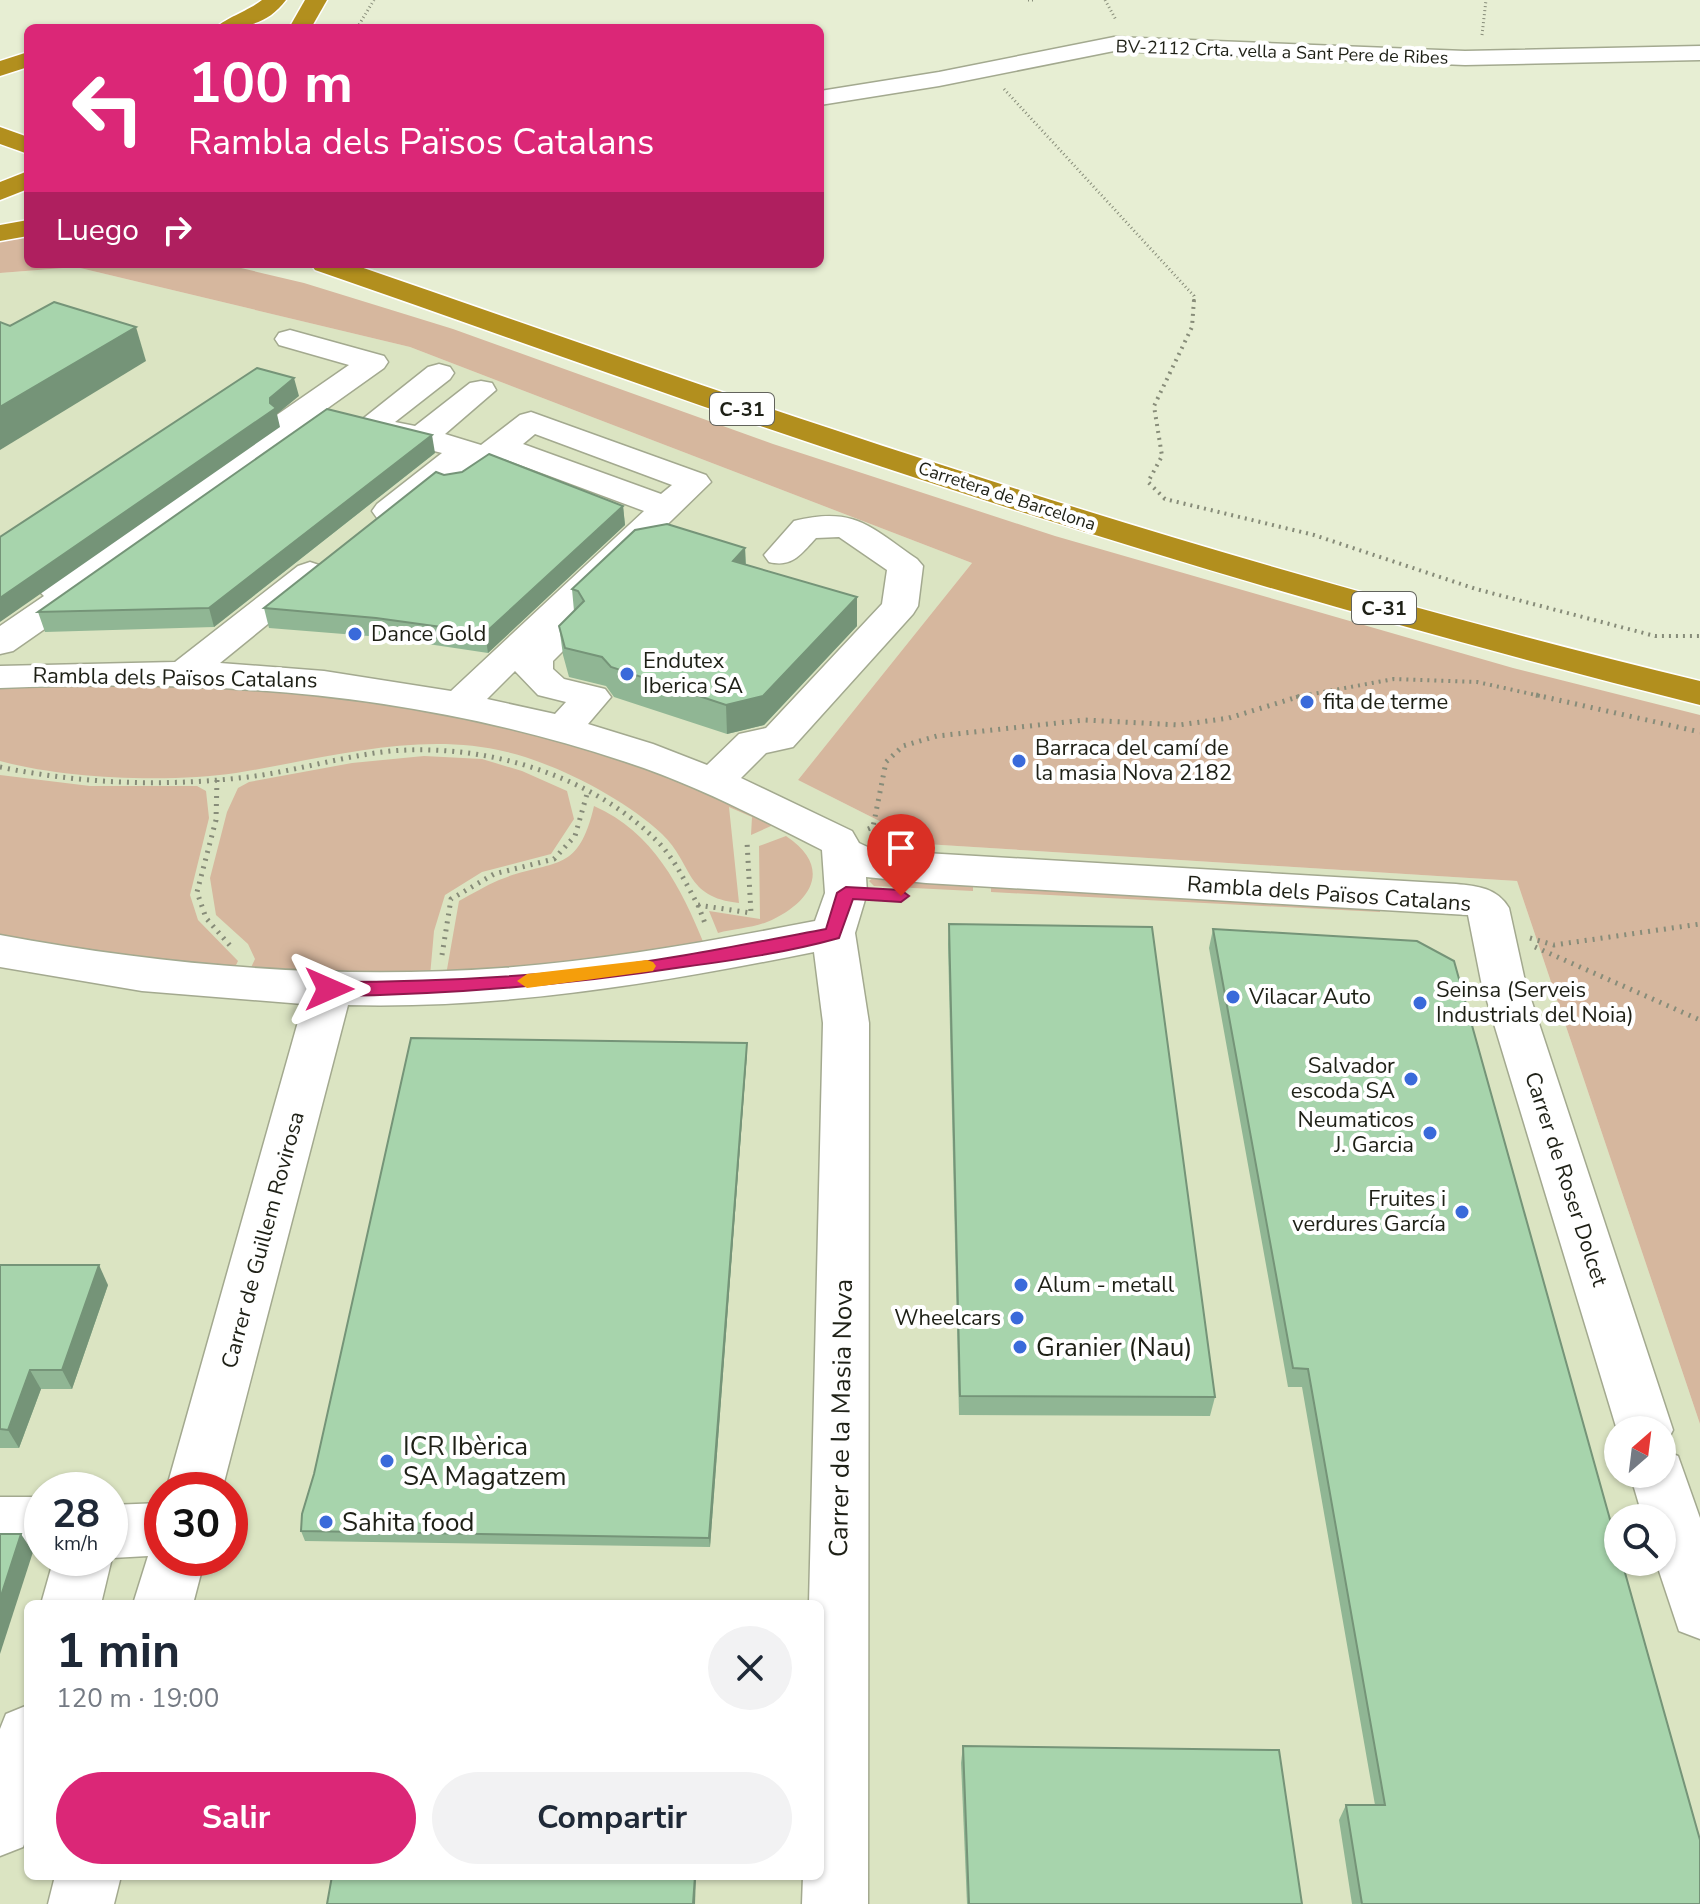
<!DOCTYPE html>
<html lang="es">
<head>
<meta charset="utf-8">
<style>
	body { margin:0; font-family:"Nunito Sans",sans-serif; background:#f2f2f3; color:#1f2937; height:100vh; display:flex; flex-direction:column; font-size:30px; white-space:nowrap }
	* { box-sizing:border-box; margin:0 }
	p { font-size:26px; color:#747a83 }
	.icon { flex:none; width:44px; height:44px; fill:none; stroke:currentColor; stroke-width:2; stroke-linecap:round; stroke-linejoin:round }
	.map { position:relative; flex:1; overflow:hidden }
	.drawer { position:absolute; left:24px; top:1600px; width:800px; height:280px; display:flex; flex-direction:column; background:#fff; border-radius:12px; box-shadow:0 2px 6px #0004 }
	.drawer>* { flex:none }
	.hud { position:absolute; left:24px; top:24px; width:800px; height:244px; border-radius:12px; box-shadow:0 2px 6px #0004; background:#db2777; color:#fff; overflow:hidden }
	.needle { width:52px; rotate:28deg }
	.tools { position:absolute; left:1604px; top:1416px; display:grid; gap:16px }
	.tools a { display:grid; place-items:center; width:72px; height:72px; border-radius:50%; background:#fff; box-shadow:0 2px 6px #0004; font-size:40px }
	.speed { position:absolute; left:24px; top:1472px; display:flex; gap:16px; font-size:40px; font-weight:700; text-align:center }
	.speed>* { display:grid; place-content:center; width:104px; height:104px; border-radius:50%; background:#fff; box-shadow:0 2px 6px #0004; line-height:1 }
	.speed small { font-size:20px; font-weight:400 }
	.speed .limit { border:12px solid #d22; background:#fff; color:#111 }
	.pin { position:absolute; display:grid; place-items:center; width:68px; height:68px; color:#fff; margin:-82px -34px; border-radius:50% 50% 50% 0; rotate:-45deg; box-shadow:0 0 8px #0007 }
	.pin .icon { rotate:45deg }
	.me { position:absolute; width:88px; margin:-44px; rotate:90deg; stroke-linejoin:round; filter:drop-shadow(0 0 6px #0008) }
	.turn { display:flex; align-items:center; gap:28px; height:168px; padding:0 32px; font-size:36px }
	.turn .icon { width:104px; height:104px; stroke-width:2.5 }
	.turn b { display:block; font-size:56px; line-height:68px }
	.then { display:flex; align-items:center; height:76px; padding:0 32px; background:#0003; gap:16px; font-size:30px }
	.round { display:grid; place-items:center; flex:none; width:84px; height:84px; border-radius:42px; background:#f2f2f3 }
	.head { display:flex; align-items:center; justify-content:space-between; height:136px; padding:0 32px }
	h1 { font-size:48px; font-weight:700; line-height:60px }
	.primary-button { display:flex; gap:16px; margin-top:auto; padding:16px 32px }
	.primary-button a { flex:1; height:92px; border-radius:48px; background:#db2777; color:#fff; font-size:32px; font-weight:700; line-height:92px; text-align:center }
	.primary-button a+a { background:#f2f2f3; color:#1f2937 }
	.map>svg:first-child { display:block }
	.built { fill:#dbe4c2; fill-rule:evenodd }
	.green { fill:#d6b79e }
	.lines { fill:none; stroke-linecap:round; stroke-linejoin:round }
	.minor-casing { stroke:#a3a98f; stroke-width:3 }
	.highway-casing { stroke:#fff; stroke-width:3 }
	.path-far2 { stroke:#878c79; stroke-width:3; stroke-dasharray:1 3; stroke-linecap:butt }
	.path-far1 { stroke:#878c79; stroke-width:4; stroke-dasharray:2 5; stroke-linecap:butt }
	.path { stroke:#878c79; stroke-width:5; stroke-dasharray:2 6; stroke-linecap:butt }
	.minor { fill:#fff; fill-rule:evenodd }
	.highway { fill:#b28f1e; fill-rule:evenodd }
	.wall { fill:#90b694 }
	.shaded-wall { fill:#759478 }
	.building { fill:#a7d4ac; stroke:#759478; stroke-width:2 }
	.route { fill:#db2777; stroke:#8e194d; stroke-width:2 }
	.slow { fill:#f59e0b }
	.poi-dot { fill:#3a6ada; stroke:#fff; stroke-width:3 }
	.labels { text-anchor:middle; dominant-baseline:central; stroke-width:8; stroke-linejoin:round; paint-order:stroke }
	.far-street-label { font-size:18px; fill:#1e2016; stroke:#fff }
	.shield { fill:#fff; stroke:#62635c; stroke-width:2 }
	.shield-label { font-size:20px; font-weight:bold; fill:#1e2016 }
	.poi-label { font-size:22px; fill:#1e2016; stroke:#fff; text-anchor:start }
	.street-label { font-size:22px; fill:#1e2016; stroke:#fff }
	.near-poi-label { font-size:26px; fill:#1e2016; stroke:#fff; text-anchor:start }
	.near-street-label { font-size:26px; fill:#1e2016; stroke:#fff }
</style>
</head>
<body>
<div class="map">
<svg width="1700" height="1904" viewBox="0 0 1700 1904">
	<rect width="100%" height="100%" fill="#e7eed3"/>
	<!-- built -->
	<path class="built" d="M76,267L410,347L972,563L798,780L925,844L1517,881L1700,1424V1904H0V273ZM1618,1430H1662V1474H1618ZM42,1490H110V1558H42ZM162,1490H230V1558H162ZM1618,1518H1662V1562H1618ZM28,1604H820V1876H28Z"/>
	<!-- green -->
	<g class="green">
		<path d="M0,236L9,240L28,237V264H224L304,283L453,329L773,444L1055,536L1513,668L1700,715V1424L1517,881L925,844L798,780L972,563L410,347L76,267L0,273Z"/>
		<path d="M0,685L289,686L449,711L638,762L780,822L751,835L752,817L729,807L739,903C684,897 694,865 662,834C625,799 557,764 507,752C418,730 324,759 236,773C168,783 66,779 0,761Z"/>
		<path d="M424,756L482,759L522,771L567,791L574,819L551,854L482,872L445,895L434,931L430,976L248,974L255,959L248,944L216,915L210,878L227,812L238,788L249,782L352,763Z"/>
		<path d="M0,775L90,786H197L206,791L209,818L190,895L198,920L238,961L232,973L0,939Z"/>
		<path d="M594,806C653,832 681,887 704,944L561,967L446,975L459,901C472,894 485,886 499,880C553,858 578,876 594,806Z"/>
		<path d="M786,836C834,868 811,903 767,922C752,928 733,929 718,933L709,911L760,919L759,846Z"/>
		<path d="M874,877L973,883V891L874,886L869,881Z"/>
		<path d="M991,884L1380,905V912L991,892Z"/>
	</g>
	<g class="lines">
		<defs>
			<g id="minor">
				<path d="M1114,37L1465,51L1700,46V60L1465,65L1114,51L939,86L820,105V91L939,72Z"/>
				<path d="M290,330L384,356L388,362L384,368L97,572L107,581L102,589L13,651L0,654V626L44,596L35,587L40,579L349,365L279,345L275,339L279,333Z"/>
				<path d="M439,364L450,367L454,373L450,379L395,422L415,426L470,383L481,381L492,383L496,390L445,434L481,445L520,415L531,412L706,475L711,482L569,620L579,622L584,630L553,661V669L564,679L605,689L611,697L588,724L653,744L707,765L739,734L766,728L882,604L887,570L839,537L816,538C801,554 792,568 769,562L764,555L794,521C855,506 870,527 917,559L923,566L918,606L913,614L793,747L766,753L741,778L852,831L859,843L874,850L1456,884C1478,886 1497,888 1509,908L1525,981L1673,1430L1664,1447L1662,1448V1430H1617L1481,981L1468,915L926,883L866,877L867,893L855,933L869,1023L868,1904H802L803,1876H820V1604H809L823,1023L814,952C660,983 505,1009 348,1005L222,1490H166L303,1004L142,991L0,967V935C166,966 333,980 502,968C608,960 712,941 815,921L825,893L822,850C757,817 692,783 623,761C414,692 218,679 0,688V666L175,662L298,566L310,562L322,566L328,573L322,580L220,663L324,671L451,691L644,511L504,459C485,473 462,501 439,488C420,503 403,525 377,518L372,511L377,504L442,453L363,433L355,425L428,367ZM535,434L672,485L661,494L523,444ZM515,671L538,695L566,702L555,714L487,699Z"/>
				<path d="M1662,1450L1678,1456L1700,1518V1639L1679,1631L1656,1562H1662V1518H1643L1630,1474H1662Z"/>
				<rect x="0" y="1497" width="42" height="52"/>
				<path d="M162,1503V1558H205L193,1604H133L148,1556L112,1558L101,1604H41L54,1558H110V1505Z"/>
				<path d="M28,1705V1834L23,1847L0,1856V1729L6,1714Z"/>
				<path d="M55,1876H121L114,1904H48Z"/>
			</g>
			<g id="highway">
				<path d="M262,0H286C267,25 245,28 216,28C223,19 248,11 262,0Z"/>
				<path d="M305,0H327L311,28H289Z"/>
				<path d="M28,52V67L0,76V61Z"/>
				<path d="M0,127L28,137V154L0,144Z"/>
				<path d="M28,171V189L0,200V182Z"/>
				<path d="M28,220V236L0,241V225Z"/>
				<path d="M311,264H352C513,319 674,377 835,430C1120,525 1408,610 1700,681V705C1438,639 1179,564 922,480C718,414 517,340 315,270Z"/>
			</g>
		</defs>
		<!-- minor casing -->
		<use href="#minor" class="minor-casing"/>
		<!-- highway casing -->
		<use href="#highway" class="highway-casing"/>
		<!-- path-far2 -->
		<g class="path-far2">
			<path d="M1028,0H1034"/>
			<path d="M1105,0L1116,20"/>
			<path d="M357,28L374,0"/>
			<path d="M1482,35L1486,0"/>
			<path d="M1004,89L1194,296V302"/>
		</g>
		<!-- path-far1 -->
		<g class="path-far1">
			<path d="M1194,300L1192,327L1154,406L1162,456L1148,482L1165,499L1314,535L1476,589L1655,636H1700"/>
			<path d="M1296,697L1394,679L1477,682L1545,697"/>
		</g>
		<!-- path -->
		<g class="path">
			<path d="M1536,695L1700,732"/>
			<path d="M0,767C82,784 165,787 248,777C296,771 343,756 391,751C485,743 593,775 659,843C676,861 686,884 698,905L751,913L747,842"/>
			<path d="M217,780L216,820L197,892L206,918L233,949"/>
			<path d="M868,829L873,827L886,762L903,746L937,736L1085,720L1179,725L1229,718L1304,695"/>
			<path d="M698,905L706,926"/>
			<path d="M1530,938L1554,945L1700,924"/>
			<path d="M1535,947L1700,1020"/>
			<path d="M442,955L451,899L494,874L554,859L575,836L587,794"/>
		</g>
		<!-- minor -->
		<use href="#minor" class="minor"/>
		<!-- highway -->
		<use href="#highway" class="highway"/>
	</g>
	<!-- wall -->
	<g class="wall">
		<path d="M435,453L214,627L45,632L38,612Z"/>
		<path d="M444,475L623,506L625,525L488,653L381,637L269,628L264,608Z"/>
		<path d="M745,548L746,565L857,597V626L764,725L727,734L614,697L606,686L569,677L563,655L559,626L574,611L572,589Z"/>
		<path d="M949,924L1215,1397L1210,1416L959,1415L948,944Z"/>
		<path d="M1213,929L1700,1904H1352L1339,1820L1346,1805H1375L1302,1387H1288L1209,948Z"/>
		<path d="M747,1043V1053L710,1547L305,1541L301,1531Z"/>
		<path d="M0,1265L108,1285L72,1389H41L19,1448H0Z"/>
		<path d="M963,1746L1302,1904H967L961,1763Z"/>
	</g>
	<!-- shaded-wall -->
	<g class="shaded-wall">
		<path d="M136,327L146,361L0,450V407Z"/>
		<path d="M294,378L299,396L277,414L280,427L0,622V598L270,403V398Z"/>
		<path d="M432,435L435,453L214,627L209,608Z"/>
		<path d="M623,506L625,525L488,653L485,633Z"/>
		<path d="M745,548L746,577L733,561Z"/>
		<path d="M857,597V626L764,725L727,734L726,705Z"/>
		<path d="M747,1043V1053L710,1547L709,1538Z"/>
		<path d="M99,1265L108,1285L72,1389L62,1370Z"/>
		<path d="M30,1370L41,1389L19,1448L8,1430Z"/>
		<path d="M21,1534L33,1552L0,1654V1599Z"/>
		<path d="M695,1876H696L695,1904H693Z"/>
	</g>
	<!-- building -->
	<g class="building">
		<path d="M54,302L136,327L0,407V322L10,326Z"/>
		<path d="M257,368L294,378L270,398V403L276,408L0,598V537Z"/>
		<path d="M327,409L432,435L209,608L38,612Z"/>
		<path d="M489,454L623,506L485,633L376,618L264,608L436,472L444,475L462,472Z"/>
		<path d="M667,524L745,548L733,561L857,597L763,696L726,705L611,667L602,657L565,648L559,626L584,601L578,591L572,589L635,530Z"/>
		<path d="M949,924L1152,927L1215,1397L960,1396Z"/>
		<path d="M1213,929L1417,941L1454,961L1618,1548V1562H1622L1700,1840V1904H1362L1346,1805H1385L1308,1369L1293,1368Z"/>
		<path d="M411,1038L747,1043L709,1538L301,1531L302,1514L314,1474Z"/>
		<path d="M0,1265H99L62,1370H30L8,1430L0,1429Z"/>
		<path d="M0,1534H21L0,1599Z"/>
		<path d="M963,1746L1279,1750L1302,1904H969Z"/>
		<path d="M332,1876H695L693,1904H327Z"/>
	</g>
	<!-- route -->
	<path class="route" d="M846,887L901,890L909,896L901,902L853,899L839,938C789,952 735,960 683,967C565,985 449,995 329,996L320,989L329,982C411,982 492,979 573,971C658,962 742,945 826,929L837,893Z"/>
	<!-- slow -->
	<path class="slow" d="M647,960L653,962L656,966L653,971L527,988L517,981L527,974Z"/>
	<!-- markers -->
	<g class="poi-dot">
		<circle cx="355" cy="634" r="8"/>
		<circle cx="627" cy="674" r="8"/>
		<circle cx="1307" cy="702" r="8"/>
		<circle cx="1019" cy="761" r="8"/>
		<circle cx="1233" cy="997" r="8"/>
		<circle cx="1420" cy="1003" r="8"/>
		<circle cx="1411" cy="1079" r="8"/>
		<circle cx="1430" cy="1133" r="8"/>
		<circle cx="1462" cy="1212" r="8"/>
		<circle cx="1021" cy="1285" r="8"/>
		<circle cx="1017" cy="1318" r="8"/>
		<circle cx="1020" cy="1347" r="8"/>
		<circle cx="387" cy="1461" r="8"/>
		<circle cx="326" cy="1522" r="8"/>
	</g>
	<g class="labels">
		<!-- far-street labels -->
		<g class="far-street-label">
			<text transform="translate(1282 52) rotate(2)">BV-2112 Crta. vella a Sant Pere de Ribes</text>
			<text transform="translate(1007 496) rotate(18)">Carretera de Barcelona</text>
		</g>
		<!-- shield labels -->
		<g class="shield">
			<rect x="710" y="393" width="64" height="32" rx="6"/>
			<rect x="1352" y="592" width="64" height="32" rx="6"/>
		</g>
		<g class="shield-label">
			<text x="742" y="409">C-31</text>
			<text x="1384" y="608">C-31</text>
		</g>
		<!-- poi labels -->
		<g class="poi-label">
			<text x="371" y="634">Dance Gold</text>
			<text x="643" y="661">Endutex<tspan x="643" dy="25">Iberica SA</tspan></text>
			<text x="1323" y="702">fita de terme</text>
			<text x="1035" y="748">Barraca del camí de<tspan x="1035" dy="25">la masia Nova 2182</tspan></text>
			<text x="1436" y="990">Seinsa (Serveis<tspan x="1436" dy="25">Industrials del Noia)</tspan></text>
			<text x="1249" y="997">Vilacar Auto</text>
			<text x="1395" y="1066" text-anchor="end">Salvador<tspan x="1395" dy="25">escoda SA</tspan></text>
			<text x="1414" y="1120" text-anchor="end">Neumaticos<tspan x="1414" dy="25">J. Garcia</tspan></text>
			<text x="1446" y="1199" text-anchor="end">Fruites i<tspan x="1446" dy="25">verdures García</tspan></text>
			<text x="1037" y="1285">Alum - metall</text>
			<text x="1001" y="1318" text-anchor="end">Wheelcars</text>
		</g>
		<!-- street labels -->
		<g class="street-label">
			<text transform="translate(175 678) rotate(1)">Rambla dels Països Catalans</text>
			<text transform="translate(1329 894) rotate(4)">Rambla dels Països Catalans</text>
			<text transform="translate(1566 1179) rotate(72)">Carrer de Roser Dolcet</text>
			<text transform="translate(263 1240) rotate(-75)">Carrer de Guillem Rovirosa</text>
		</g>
		<!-- near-poi labels -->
		<g class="near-poi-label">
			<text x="1036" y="1347">Granier (Nau)</text>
			<text x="403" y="1446">ICR Ibèrica<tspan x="403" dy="30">SA Magatzem</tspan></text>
			<text x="342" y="1522">Sahita food</text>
		</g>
		<!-- near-street labels -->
		<g class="near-street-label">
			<text transform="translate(841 1418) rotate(-89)">Carrer de la Masia Nova</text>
		</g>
	</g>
</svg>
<div class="tools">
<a><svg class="needle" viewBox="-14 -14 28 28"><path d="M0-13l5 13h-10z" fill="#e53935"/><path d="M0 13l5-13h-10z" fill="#747a83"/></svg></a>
<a><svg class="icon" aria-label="search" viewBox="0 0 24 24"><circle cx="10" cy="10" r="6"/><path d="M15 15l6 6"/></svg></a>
</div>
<div class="speed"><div>28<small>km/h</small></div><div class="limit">30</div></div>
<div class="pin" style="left:901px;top:896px;background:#d93025"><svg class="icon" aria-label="arrive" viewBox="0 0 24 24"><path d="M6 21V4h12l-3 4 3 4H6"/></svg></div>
<svg class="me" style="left:329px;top:989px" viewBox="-20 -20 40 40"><path d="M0-17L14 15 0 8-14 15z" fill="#db2777" stroke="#fff" stroke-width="4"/></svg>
<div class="hud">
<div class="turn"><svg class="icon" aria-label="left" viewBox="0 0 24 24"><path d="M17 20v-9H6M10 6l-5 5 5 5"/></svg><div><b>100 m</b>Rambla dels Països Catalans</div></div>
<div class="then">Luego<svg class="icon" aria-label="right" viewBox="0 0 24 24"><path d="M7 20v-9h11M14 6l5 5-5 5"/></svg></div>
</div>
<section class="drawer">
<div class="head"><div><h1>1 min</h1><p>120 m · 19:00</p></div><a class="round"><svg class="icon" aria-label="close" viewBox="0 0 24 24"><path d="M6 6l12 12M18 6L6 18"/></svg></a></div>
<div class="primary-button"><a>Salir</a><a>Compartir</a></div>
</section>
</div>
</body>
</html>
